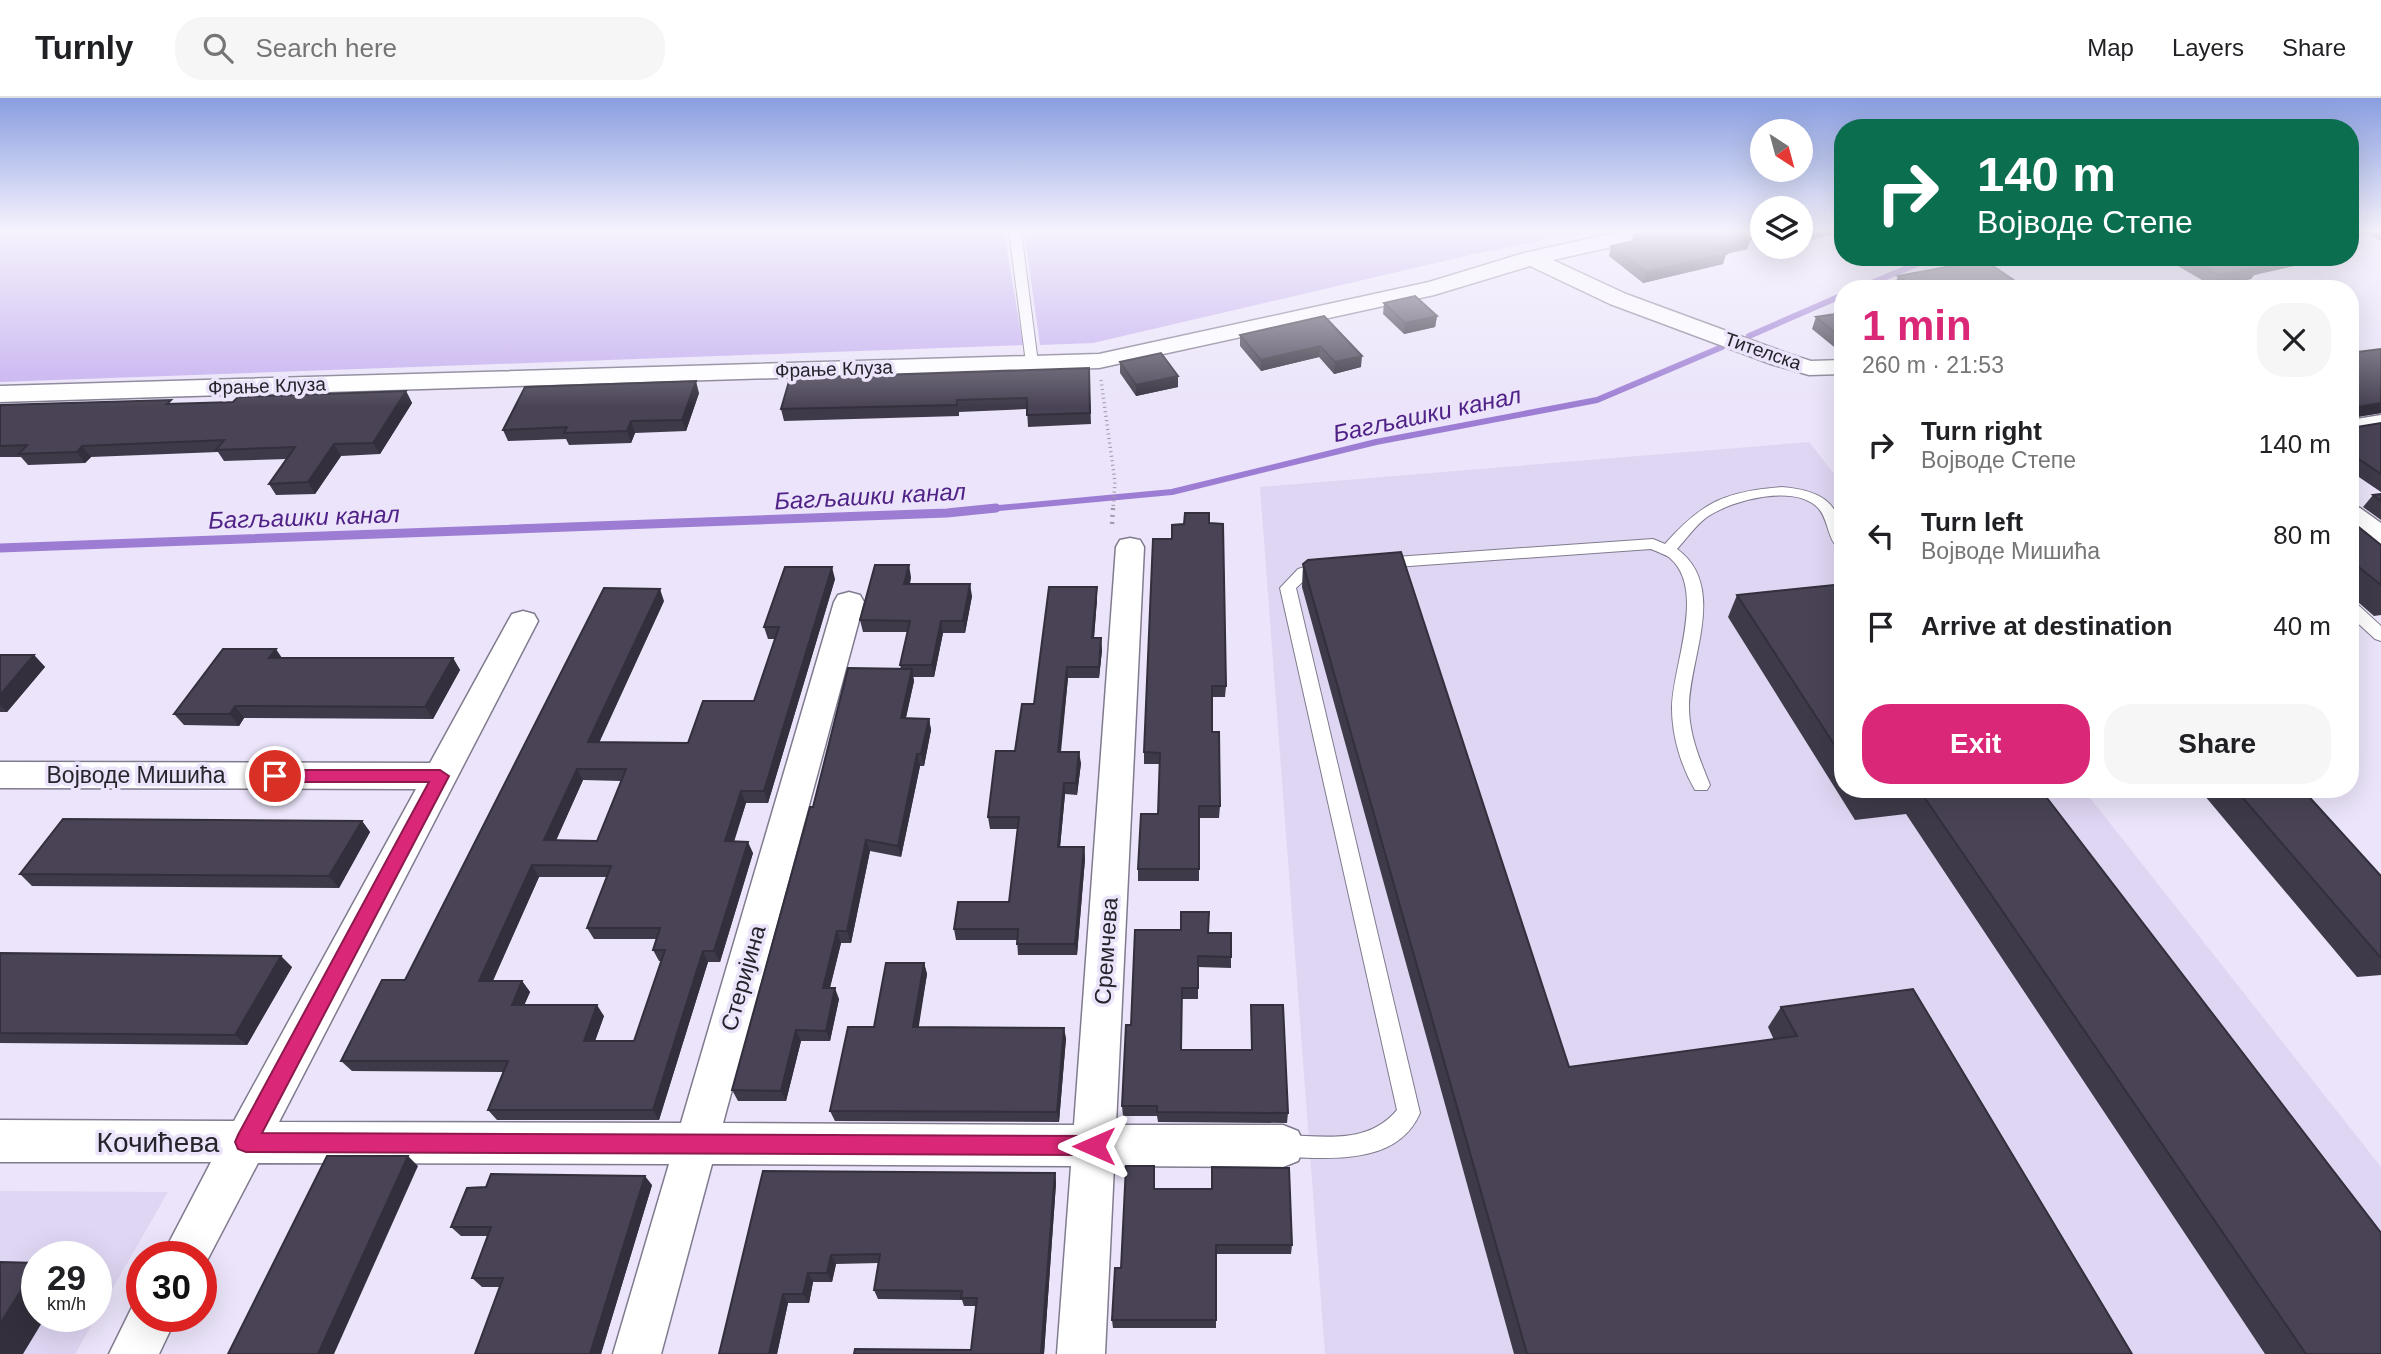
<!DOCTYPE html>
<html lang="en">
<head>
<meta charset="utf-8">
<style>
	body { margin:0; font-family:Helvetica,sans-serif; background:#f6f6f6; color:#202124; height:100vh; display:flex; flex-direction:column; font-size:26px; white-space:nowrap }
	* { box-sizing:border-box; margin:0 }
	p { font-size:23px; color:#757577 }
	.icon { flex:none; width:38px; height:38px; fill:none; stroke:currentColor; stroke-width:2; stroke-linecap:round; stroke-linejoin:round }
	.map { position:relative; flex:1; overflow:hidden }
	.side { position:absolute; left:1834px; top:182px; width:525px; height:518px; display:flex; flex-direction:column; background:#fff; border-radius:28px; box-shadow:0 7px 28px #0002 }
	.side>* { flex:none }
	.hud { position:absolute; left:1834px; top:21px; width:525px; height:147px; border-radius:28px; box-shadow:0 7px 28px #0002; background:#0b6e4f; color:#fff; overflow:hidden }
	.needle { width:46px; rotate:144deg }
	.fabs { position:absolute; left:1750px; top:21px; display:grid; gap:14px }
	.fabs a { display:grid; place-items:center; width:63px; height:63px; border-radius:50%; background:#fff; box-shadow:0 7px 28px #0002; font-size:35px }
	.speed { position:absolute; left:21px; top:1143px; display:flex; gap:14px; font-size:35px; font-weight:700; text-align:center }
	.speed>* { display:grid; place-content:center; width:91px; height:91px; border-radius:50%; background:#fff; box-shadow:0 7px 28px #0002; line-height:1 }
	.speed small { font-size:18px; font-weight:400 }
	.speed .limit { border:10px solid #d22; background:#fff; color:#111 }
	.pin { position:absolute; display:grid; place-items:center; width:60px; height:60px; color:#fff; margin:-30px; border:4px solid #fff; border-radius:50%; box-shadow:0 2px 7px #0007 }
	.me { position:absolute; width:77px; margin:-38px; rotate:270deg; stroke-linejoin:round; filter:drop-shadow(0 0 5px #0008) }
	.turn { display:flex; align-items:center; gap:24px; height:147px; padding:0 28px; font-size:32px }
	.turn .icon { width:91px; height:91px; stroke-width:2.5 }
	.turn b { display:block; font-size:49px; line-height:60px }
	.round { display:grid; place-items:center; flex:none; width:74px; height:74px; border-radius:28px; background:#f6f6f6 }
	.overview { display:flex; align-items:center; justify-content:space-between; height:119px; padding:0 28px }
	h1 { font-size:42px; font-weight:800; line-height:52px; color:#db2777 }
	.cta { display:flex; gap:14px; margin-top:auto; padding:14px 28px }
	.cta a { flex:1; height:80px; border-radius:28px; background:#db2777; color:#fff; font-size:28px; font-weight:800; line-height:80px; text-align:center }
	.cta a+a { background:#f6f6f6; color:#202124 }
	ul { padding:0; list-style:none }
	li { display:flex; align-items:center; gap:21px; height:91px; padding:0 28px }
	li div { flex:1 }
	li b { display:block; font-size:26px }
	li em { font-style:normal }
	header { display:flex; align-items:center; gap:42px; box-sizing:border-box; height:98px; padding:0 35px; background:#fff; border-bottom:2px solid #e0e0e0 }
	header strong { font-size:33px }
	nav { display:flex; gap:38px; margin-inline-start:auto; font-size:24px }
	.search { width:490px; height:63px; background:#f6f6f6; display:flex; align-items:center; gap:18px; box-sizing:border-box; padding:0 24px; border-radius:28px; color:#757577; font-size:26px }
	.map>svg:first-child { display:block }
	.built { fill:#dfd6f3; fill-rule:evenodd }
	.green { fill:#c5b0ef }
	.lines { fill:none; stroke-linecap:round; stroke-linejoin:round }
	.stream-far1 { stroke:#9c7dd3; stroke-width:6 }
	.stream { stroke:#9c7dd3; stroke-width:9 }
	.lane-casing { stroke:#807b8e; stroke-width:2 }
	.street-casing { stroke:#807b8e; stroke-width:3 }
	.path-far1 { stroke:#9e98a9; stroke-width:3.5; stroke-dasharray:1 3.5; stroke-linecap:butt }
	.path { stroke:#9e98a9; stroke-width:4.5; stroke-dasharray:2 5; stroke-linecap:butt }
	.lane { fill:#fff; fill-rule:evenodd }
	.street { fill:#fff; fill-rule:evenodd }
	.wall { fill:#3f3a49; fill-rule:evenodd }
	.shaded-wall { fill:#332f3c }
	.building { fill:#494355; stroke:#332f3c; stroke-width:2; fill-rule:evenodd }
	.route { fill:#db2777; stroke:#8e194d; stroke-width:2 }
	.labels { text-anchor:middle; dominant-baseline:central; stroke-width:7; stroke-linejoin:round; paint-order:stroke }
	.far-street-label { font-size:19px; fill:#26232b; stroke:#ebe4fa }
	.street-label { font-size:23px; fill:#26232b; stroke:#ebe4fa }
	.water-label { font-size:24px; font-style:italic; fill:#502287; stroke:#ebe4fa }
	.near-street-label { font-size:28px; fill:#26232b; stroke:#ebe4fa }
</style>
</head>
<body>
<header>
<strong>Turnly</strong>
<div class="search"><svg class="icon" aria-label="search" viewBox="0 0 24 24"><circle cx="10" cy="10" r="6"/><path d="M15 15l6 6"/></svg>Search here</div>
<nav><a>Map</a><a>Layers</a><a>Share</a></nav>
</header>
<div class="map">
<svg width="2381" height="1256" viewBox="0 0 2381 1256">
	<rect width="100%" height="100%" fill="#ebe4fa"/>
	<!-- built -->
	<g class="built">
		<path d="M1809,344L1843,387V691H2083L2381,1069V1256H1325L1260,389Z"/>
		<path d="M0,1093L168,1094L75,1256H0ZM37,1158H96V1218H37Z"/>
	</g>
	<!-- green -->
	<g class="green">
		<path d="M0,133H1004L1023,247L0,284Z"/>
		<path d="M1024,133H1587L1470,157L1093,245L1040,247Z"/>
	</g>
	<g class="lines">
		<!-- stream-far1 -->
		<g class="stream-far1">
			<path d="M1857,191L1934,159"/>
			<path d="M1749,238L1843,197"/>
			<path d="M977,412L1172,394L1376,344L1597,302L1722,249"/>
		</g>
		<!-- stream -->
		<path class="stream" d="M0,450L947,415L996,410"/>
		<defs>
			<g id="lane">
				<path d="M1009,133H1021L1038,265L1032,269L1026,265Z"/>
				<path d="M1782,389C1826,393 1843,407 1843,452C1828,448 1829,422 1819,411C1796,385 1732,402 1707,419C1695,428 1687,440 1677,451C1728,488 1689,560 1689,609C1689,637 1700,662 1710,687L1707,692H1695C1681,668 1672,638 1672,610C1672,569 1707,492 1670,460C1665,456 1657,454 1651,451L1381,470L1373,465L1381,460L1653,441L1665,446C1702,404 1726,393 1782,389Z"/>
				<path d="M1325,463L1333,468L1330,472L1309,478L1296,490L1420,1015C1397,1068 1330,1060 1283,1059L1275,1056L1272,1048L1275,1040L1283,1037C1324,1038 1368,1047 1397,1012L1280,490L1298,471Z"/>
				<path d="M2350,504L2356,505L2381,528V543L2375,541L2350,518Z"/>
			</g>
			<g id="street">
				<path d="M1623,133H1664L1661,138L1553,162L1626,196L1789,256L1811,263L1843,262V276L1809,277L1771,266L1610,206L1530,168L1434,197L1099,270L0,304V288L1099,256L1429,184L1524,155Z"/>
				<path d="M2381,317V333L2350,338V322Z"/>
				<path d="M2350,407L2360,410L2381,425V447L2371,444L2350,430Z"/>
				<path d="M1130,440L1140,442L1144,449L1116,1027H1283L1298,1033L1305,1048L1298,1063L1283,1069L1114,1068L1105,1256H1057L1071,1068L712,1066L661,1256H613L669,1066L258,1065L201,1174V1158H162L211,1064H0V1022L234,1023L416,691L0,690V664L430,665L508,523L512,516L523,513L534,516L538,523L279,1024L681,1025L834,504L838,497L849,494L860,497L864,504L723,1025L1074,1027L1116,449L1120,442Z"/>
				<path d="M142,1199V1218H177L159,1256H109L136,1201Z"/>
			</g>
		</defs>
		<!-- lane casing -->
		<use href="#lane" class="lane-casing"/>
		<!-- street casing -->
		<use href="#street" class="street-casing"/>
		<!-- path-far1 -->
		<g class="path-far1">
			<path d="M2350,248L2362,255"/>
			<path d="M1101,282L1115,384L1113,412"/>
		</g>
		<!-- path -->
		<path class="path" d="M1113,410L1112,426L1115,429"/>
		<!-- lane -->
		<use href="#lane" class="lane"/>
		<!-- street -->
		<use href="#street" class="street"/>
	</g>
	<!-- wall -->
	<g class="wall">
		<path d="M2350,133H2381V143L2368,136L2352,139L2350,138Z"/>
		<path d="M1633,137L1751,141L1747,151L1726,156L1723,166L1643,185L1609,158L1611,148L1632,143Z"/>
		<path d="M2183,159H2314L2311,164L2254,177L2251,181L2212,188L2178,168Z"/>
		<path d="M1898,178L2027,191H1897L1894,188Z"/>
		<path d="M1384,205L1437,218L1435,229L1404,236L1383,216Z"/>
		<path d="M1843,215V253H1839L1812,231L1816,219Z"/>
		<path d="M1324,218L1361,269L1334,276L1319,259L1261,273L1240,248V237Z"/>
		<path d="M2381,251V315L2357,319V329L2381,325V394L2350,373V255Z"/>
		<path d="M1120,264L1178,289L1136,298L1120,275Z"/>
		<path d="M1089,270L1091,326L1028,329L1027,311L959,314V318L784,323L781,311Z"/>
		<path d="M406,293L412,305L380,356L341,358L315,396L276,397L269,386L287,361L224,363L218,354L91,359L85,365L28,367L21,359H0V307L174,306L233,304Z"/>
		<path d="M699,295L686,333L635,335L631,345L569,347L566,341L508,343L503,332Z"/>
		<path d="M2381,396V422L2363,409L2373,397Z"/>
		<path d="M2350,422L2381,447V517L2374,518L2350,497Z"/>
		<path d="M1172,441L1226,588L1225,599H1212V634L1220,708L1219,720H1199V783H1138V771L1158,716L1160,666H1144V654Z"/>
		<path d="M1303,466L1569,969L1774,942L1768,929L1781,909L2132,1256H1514L1302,489Z"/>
		<path d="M911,479L910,486L972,498L965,535H943L934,579H913L914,583L906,620L929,621L931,632L924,668H920L901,759L870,753L851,845H841L830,890L839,901L830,943H801L786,1003H738L732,992L813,709L901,571L900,567L907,534H863L860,522Z"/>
		<path d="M835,481L768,705H746L734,744L753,755L720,864H708L659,1022H497L488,1012L503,974L352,973L341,963L405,882L664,503L599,644L688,645L754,603L775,541H768L764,529ZM583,682L621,683L597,743L556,742ZM539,779H607L587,830L594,841H657L653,852L659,863H662L634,943H595L604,918L524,907L530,894L522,883H493Z"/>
		<path d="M1843,486V691H2040L2381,1256H2265L1906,716L1855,722L1728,519L1737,497Z"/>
		<path d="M1097,489V501L1094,540L1102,552L1099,580H1068L1061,654L1081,665L1077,697L1065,696L1060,749H1084L1085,761L1077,857H1018L1017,842H956L954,831L1009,804L1018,731H990L988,719L1034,606Z"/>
		<path d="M0,557H34L45,569L7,614H0Z"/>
		<path d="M283,560H453L460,572L433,621L244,620L239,628L184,627L174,616Z"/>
		<path d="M2199,691H2302L2381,778V877L2357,879Z"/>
		<path d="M362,723L370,734L339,790L32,788L20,776Z"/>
		<path d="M1208,835L1231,859V870L1198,869V901H1182L1181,952H1251V907L1288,1015L1287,1025L1158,1024L1157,1018H1123L1122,1008L1131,927Z"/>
		<path d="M0,855L292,869L247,947L0,945Z"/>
		<path d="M924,865L927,876L918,929L1066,940L1059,1024L835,1023L830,1013Z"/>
		<path d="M763,1073L1055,1075L1056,1085L1044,1256H854L971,1252L976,1208H964L962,1202L878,1201L874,1192L879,1165L836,1166L832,1184H813L809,1205H788L777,1256H719Z"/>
		<path d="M652,1087L601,1256H475L500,1189H482L472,1180L488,1138H461L451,1129Z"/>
		<path d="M1154,1091L1292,1147L1291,1156H1216V1230H1113L1112,1222L1121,1170Z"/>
	</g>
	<!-- shaded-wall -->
	<g class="shaded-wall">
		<path d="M1804,133H1843V134L1801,144V134Z"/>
		<path d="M2356,133H2369L2368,136L2352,139Z"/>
		<path d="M1751,141L1747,151L1726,156L1723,166L1643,185L1646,174L1716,149Z"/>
		<path d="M2291,159H2314L2311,164L2254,177L2251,181L2212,188L2219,177L2254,167Z"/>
		<path d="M1437,218L1435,229L1404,236L1405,225Z"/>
		<path d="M1320,248L1319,259L1261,273V262Z"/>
		<path d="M1362,258L1361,269L1334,276L1335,264Z"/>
		<path d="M1178,278V289L1136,298V287Z"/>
		<path d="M696,283L699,295L686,333L682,322Z"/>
		<path d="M406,293L412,305L380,356L373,345Z"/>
		<path d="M2381,305V315L2350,320L2357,309Z"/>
		<path d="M631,323L635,335L631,345L627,333Z"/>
		<path d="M334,346L341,358L315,396L308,384Z"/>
		<path d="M82,348L91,359L85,365L77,354Z"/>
		<path d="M909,467L911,479L907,498L904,486Z"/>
		<path d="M832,469L835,481L768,705L764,693Z"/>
		<path d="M970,486L972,498L965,535L963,523Z"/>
		<path d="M1097,489V501L1093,552L1092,540Z"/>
		<path d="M660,491L664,503L594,656L588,644Z"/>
		<path d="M941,523L943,535L934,579L932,567Z"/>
		<path d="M1101,540L1102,552L1099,580V569Z"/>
		<path d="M276,551L284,563L269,560Z"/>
		<path d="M34,557L45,569L7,614L0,607V597Z"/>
		<path d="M453,560L460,572L433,621L425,609Z"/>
		<path d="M1067,569L1068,580L1059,665L1058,654Z"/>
		<path d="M912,571L914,583L903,632L901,620Z"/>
		<path d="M235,608L244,620L239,628L230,616Z"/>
		<path d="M929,621L931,632L924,668L921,656Z"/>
		<path d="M1079,654L1081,665L1077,697L1076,685Z"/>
		<path d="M917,656L920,668L901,759L898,748Z"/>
		<path d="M577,671L583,682L551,754L544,742Z"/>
		<path d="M1064,685L1065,696L1059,760L1058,749Z"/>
		<path d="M741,693L746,705L730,755L725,743Z"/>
		<path d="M362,723L370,734L339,790L329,778Z"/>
		<path d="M866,742L870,753L851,845L847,833Z"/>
		<path d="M748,744L753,755L720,864L714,853Z"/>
		<path d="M1084,749L1085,761L1077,857L1075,846Z"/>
		<path d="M532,767L539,779L488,893L479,883Z"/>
		<path d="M837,833L841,845L827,901L823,890Z"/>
		<path d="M703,853L708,864L659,1022L653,1012Z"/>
		<path d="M281,858L292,869L247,947L235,937Z"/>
		<path d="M924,865L927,876L917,940L913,929Z"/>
		<path d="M522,883L530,894L520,917L512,907Z"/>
		<path d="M835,890L839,901L830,943L826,933Z"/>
		<path d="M597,907L604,918L591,954L584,943Z"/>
		<path d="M1064,930L1066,940L1059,1024L1057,1014Z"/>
		<path d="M796,932L801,943L786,1003L781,993Z"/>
		<path d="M408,1058L418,1068L334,1256H318Z"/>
		<path d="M1055,1075L1056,1085L1044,1256H1041Z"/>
		<path d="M645,1078L652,1087L601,1256H590Z"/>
		<path d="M831,1157L836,1166L832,1184L827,1175Z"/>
		<path d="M37,1167V1218H46L23,1256H0V1226Z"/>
		<path d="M808,1175L813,1184L809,1205L803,1196Z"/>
		<path d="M783,1196L788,1205L777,1256H769Z"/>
	</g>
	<!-- building -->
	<g class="building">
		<path d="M1657,133H1740L1751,141L1716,149L1726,156L1646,174L1611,148L1639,142L1633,137Z"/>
		<path d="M2188,159H2291L2254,167L2258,170L2219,177Z"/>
		<path d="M1984,162L2027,191H1906L1914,189L1898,178Z"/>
		<path d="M2087,185L2095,191H2053Z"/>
		<path d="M1415,198L1437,218L1405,225L1384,205Z"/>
		<path d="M1843,215V241L1816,219Z"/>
		<path d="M1324,218L1362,258L1335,264L1320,248L1261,262L1240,237Z"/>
		<path d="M2381,251V305L2357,309V329L2381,325V376L2350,355V255Z"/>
		<path d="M1161,255L1178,278L1136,287L1120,264Z"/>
		<path d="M1089,270L1090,315L1027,317V300L957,302V307L781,311L790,280Z"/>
		<path d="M696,283L682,322L631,323L627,333L564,335L567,329L503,332L525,289Z"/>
		<path d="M406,293L373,345L334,346L308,384L269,386L295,349L216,352L224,342L82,348L77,354L19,356L27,347L0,348V307L171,302L167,306L233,304L238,299Z"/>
		<path d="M2381,396V403L2373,397Z"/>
		<path d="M1185,415H1209V425L1223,426L1226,588H1212V634H1219L1220,708H1199V771H1138L1141,716H1158L1160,655L1144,654L1153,441H1172V427L1184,426Z"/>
		<path d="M2350,422L2381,447V487L2350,462Z"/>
		<path d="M1401,454L1569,969L1797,938L1781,909L1913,891L2132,1256H1527L1303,466L1308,462Z"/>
		<path d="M875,467H909L904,486H970L963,523H941L932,567H900L910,523L860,522Z"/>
		<path d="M785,469H832L764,693H741L725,743L748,744L714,853H703L653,1012H488L508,963H341L382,882H405L604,490L660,491L588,644L688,645L703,603H754L779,529H764ZM577,671H626L597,743L544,742ZM532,767L611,768L587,830H660L653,852H665L634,943H584L597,907H512L522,883H479Z"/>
		<path d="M1843,486V660L1737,497Z"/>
		<path d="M1049,489H1097L1092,540H1101L1099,569H1067L1058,654H1079L1076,685H1064L1058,749H1084L1075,846H1017L1018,831H954L958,804H1009L1019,719H988L996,653H1015L1022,606H1034Z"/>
		<path d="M223,551H276L269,560H453L425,609L235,608L230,616H174Z"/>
		<path d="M0,557H34L0,597Z"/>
		<path d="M848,570L912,571L901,620L929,621L921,656H917L898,748L866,742L847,833H837L823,890H835L826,933L796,932L781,993L732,992L810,709H813Z"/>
		<path d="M1863,691H2040L2381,1135V1256H2306L1920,693L1869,699Z"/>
		<path d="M2235,691H2302L2381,778V860Z"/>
		<path d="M63,721L362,723L329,778L20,776Z"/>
		<path d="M1181,814H1209L1208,835H1231V859L1198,858V890H1182L1181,952H1252L1251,907H1283L1288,1015L1157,1014V1008H1122L1126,927H1131L1135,832H1181Z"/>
		<path d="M0,855L281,858L235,937L0,935Z"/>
		<path d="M886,865H924L913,929L1064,930L1057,1014L830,1013L848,929H874Z"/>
		<path d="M327,1058H408L318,1256H228Z"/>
		<path d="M1126,1068H1154V1091H1212V1069L1289,1070L1292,1147H1216V1222H1112L1115,1170H1121Z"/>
		<path d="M763,1073L1055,1075L1041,1256H854L855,1251L971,1252L977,1200H961L962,1193L874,1192L880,1156L831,1157L827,1175H808L803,1196H783L769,1256H719Z"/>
		<path d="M491,1076L645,1078L590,1256H475L503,1180H472L491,1129H451L467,1090L486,1089Z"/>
		<path d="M0,1164L37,1165V1167L0,1226Z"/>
	</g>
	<!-- sky -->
	<linearGradient id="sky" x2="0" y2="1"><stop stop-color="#899ee0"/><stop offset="0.43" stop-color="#f6f3fd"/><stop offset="1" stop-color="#f6f3fd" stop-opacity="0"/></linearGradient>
	<rect width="2381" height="309" fill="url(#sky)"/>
	<!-- route -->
	<path class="route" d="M275,672H440L449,678L262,1035L1094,1038L1101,1041L1104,1048L1101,1055L1094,1057L246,1054L238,1051L235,1044L238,1037L429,684H275L267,678Z"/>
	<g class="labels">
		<!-- far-street labels -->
		<g class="far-street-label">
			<text transform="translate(1763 253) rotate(19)">Тителска</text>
			<text transform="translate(834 271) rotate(-2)">Фрање Клуза</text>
			<text transform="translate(267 288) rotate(-2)">Фрање Клуза</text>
		</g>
		<!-- street labels -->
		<g class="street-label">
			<text x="136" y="677">Војводе Мишића</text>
			<text transform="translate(1106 853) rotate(-86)">Сремчева</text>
			<text transform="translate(743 880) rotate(-74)">Стеријина</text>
		</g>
		<!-- water labels -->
		<g class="water-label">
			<text transform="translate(1427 316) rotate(-12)">Багљашки канал</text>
			<text transform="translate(870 398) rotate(-3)">Багљашки канал</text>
			<text transform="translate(304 419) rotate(-2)">Багљашки канал</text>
		</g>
		<!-- near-street labels -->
		<g class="near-street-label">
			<text x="158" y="1044">Кочићева</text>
		</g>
	</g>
</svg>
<div class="fabs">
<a><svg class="needle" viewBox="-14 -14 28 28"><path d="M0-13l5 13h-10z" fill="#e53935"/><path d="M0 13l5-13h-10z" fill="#757577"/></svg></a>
<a><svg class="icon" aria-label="layers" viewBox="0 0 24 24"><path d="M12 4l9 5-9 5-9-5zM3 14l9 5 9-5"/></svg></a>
</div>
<div class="speed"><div>29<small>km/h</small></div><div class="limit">30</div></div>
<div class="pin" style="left:275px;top:678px;background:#d93025"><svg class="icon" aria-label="arrive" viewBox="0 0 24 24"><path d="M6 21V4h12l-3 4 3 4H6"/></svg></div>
<svg class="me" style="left:1094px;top:1048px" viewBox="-20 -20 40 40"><path d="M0-17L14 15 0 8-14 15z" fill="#db2777" stroke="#fff" stroke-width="4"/></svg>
<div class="hud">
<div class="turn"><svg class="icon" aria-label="right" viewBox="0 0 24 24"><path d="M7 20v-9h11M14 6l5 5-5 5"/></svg><div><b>140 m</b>Војводе Степе</div></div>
</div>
<section class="side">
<div class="overview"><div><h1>1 min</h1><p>260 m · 21:53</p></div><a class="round"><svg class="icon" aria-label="close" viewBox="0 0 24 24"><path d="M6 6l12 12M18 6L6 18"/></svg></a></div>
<ul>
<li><svg class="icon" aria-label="right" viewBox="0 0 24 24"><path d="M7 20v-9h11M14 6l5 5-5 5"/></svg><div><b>Turn right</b><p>Војводе Степе</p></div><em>140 m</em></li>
<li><svg class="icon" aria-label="left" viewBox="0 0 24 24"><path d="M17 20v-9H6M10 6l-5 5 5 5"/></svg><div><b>Turn left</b><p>Војводе Мишића</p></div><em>80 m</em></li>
<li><svg class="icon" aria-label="arrive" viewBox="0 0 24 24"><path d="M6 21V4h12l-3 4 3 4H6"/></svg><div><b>Arrive at destination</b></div><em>40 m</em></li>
</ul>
<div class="cta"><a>Exit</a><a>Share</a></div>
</section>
</div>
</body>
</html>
